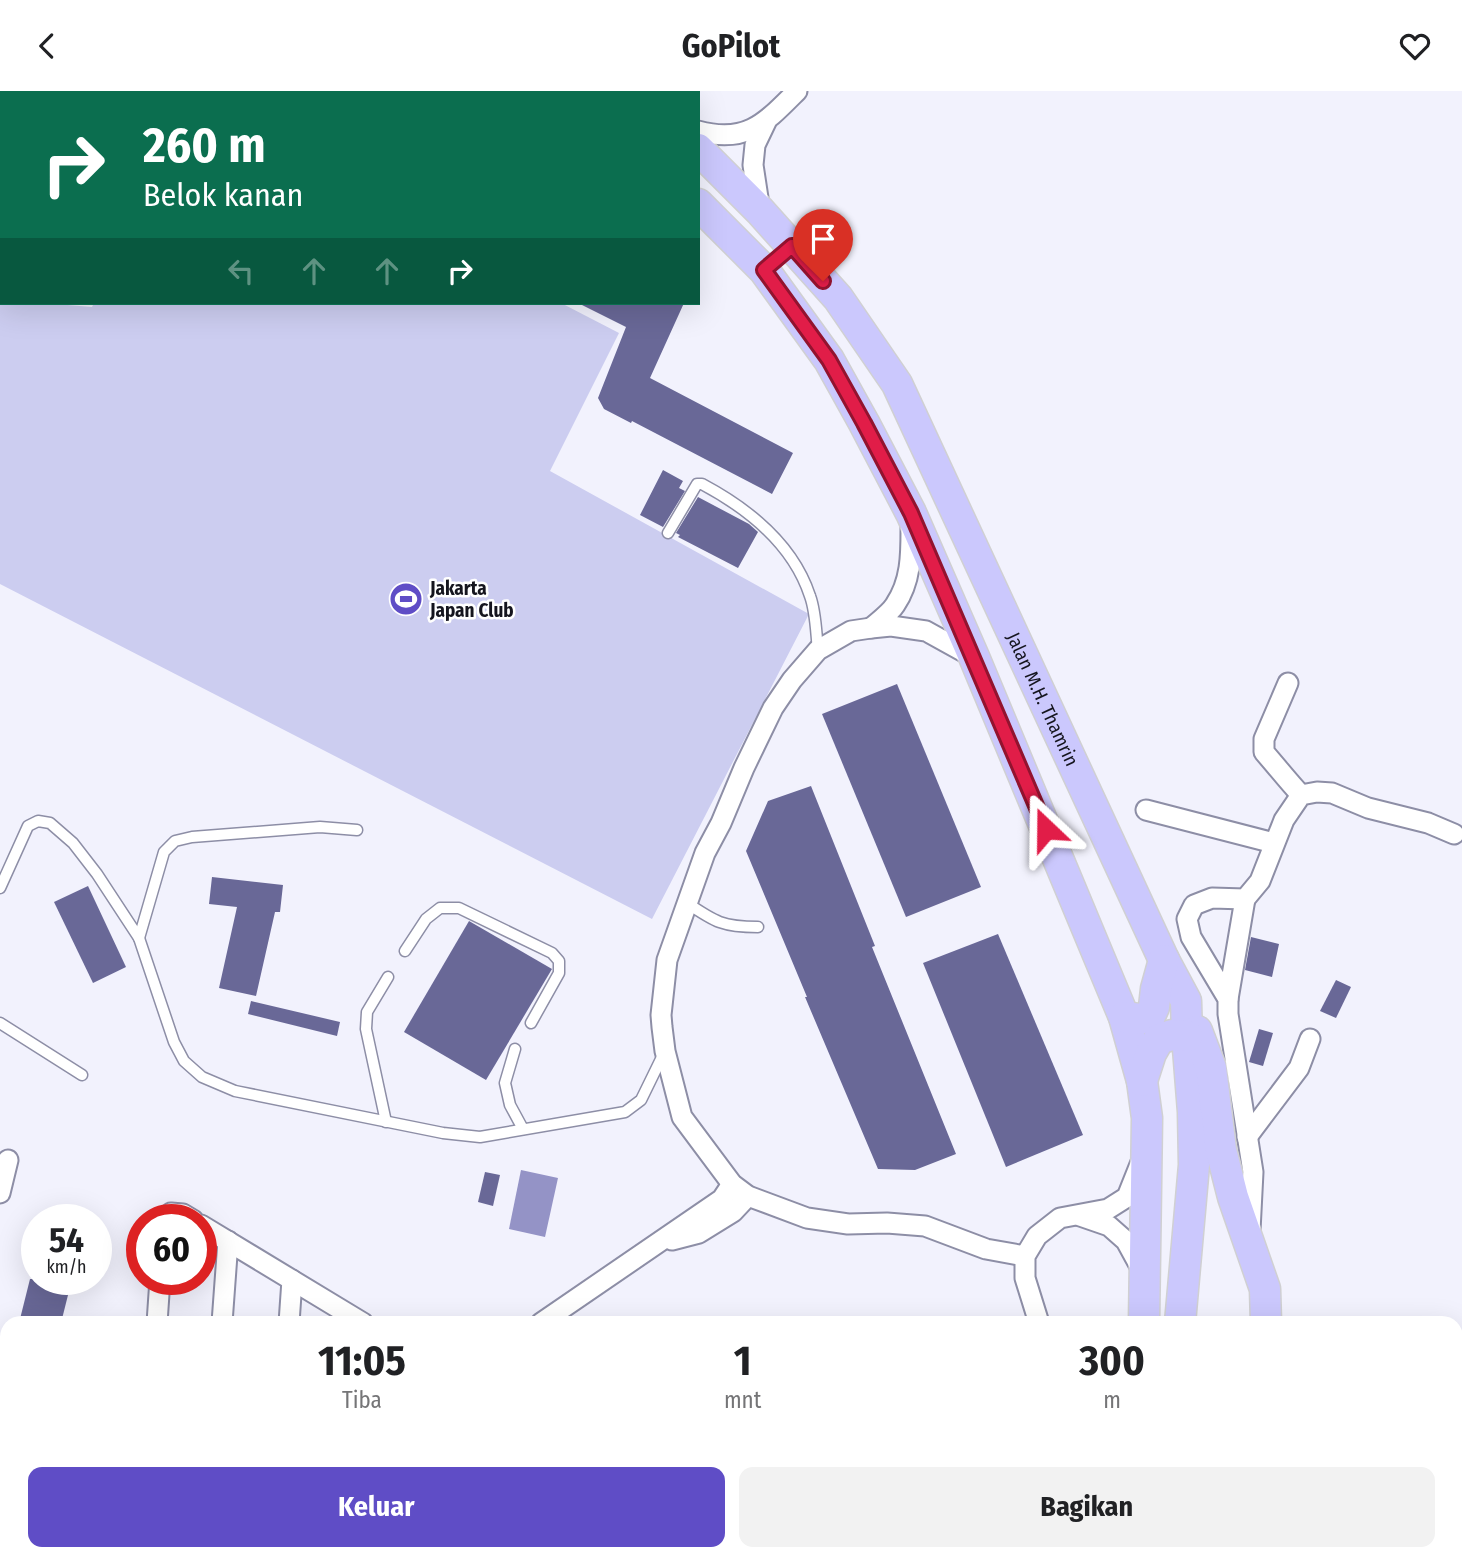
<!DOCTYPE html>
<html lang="id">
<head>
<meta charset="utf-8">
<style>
	body { margin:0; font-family:"Fira Sans Condensed",sans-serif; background:#f2f2f2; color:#202124; height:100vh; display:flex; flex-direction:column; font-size:26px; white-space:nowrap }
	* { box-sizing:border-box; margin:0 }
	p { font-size:23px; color:#757577 }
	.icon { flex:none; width:38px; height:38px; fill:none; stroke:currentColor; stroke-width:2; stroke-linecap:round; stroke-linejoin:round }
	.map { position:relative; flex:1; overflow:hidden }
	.details { position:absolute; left:0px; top:1225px; width:1463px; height:245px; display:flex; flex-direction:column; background:#fff; border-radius:21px 21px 0 0; box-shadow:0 7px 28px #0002 }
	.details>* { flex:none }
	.banner { position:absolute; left:0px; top:0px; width:700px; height:214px; box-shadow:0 7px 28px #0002; background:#0b6e4f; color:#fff; overflow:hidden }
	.speed { position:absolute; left:21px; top:1113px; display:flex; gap:14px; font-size:35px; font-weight:700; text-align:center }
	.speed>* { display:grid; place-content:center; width:91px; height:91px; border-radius:50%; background:#fff; box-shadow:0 7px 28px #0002; line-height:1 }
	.speed small { font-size:18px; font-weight:400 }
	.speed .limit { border:10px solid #d22; background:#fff; color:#111 }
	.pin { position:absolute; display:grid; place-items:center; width:60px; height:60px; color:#fff; margin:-72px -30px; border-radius:50% 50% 50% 0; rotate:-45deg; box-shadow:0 0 7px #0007 }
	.pin .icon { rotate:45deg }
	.me { position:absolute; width:77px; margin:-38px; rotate:337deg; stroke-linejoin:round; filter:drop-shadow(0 0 5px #0008) }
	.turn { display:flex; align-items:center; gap:24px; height:147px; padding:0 28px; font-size:32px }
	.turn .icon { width:91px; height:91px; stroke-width:2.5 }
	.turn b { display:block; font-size:49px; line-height:60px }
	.lanes { display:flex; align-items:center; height:66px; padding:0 28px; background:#0003; justify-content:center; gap:35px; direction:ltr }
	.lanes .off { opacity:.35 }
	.eta { display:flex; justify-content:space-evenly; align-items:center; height:119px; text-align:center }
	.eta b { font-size:42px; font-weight:700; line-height:49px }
	.cta { display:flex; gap:14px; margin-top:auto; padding:14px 28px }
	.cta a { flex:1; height:80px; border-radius:14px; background:#5f4dc6; color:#fff; font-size:28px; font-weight:700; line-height:80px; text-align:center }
	.cta a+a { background:#f2f2f2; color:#202124 }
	header { display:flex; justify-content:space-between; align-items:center; height:91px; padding:0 28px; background:#fff; font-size:32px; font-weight:700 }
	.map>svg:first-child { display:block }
	.green { fill:#cccdf0 }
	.water { fill:#9493c6 }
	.building { fill:#696897 }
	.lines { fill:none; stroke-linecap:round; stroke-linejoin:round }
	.service-casing { stroke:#8d8ea6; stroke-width:13 }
	.minor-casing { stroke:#8d8ea6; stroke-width:23 }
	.secondary-casing { stroke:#8d8ea6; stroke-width:32 }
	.primary-casing { stroke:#d0d0d2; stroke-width:33 }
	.service { stroke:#fff; stroke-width:10 }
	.minor { stroke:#fff; stroke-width:19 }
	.secondary { stroke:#fff; stroke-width:28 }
	.primary { stroke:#cbc8fd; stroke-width:30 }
	.route-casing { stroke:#92132f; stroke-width:18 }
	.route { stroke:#e11d48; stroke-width:12 }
	.labels { text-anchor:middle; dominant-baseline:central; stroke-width:5; stroke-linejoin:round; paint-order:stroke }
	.poi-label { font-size:19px; font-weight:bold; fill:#15151e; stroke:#fff; text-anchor:start }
	.street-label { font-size:19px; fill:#15151e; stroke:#fff }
</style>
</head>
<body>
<header><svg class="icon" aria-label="back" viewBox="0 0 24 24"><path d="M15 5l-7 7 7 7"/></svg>GoPilot<svg class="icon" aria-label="heart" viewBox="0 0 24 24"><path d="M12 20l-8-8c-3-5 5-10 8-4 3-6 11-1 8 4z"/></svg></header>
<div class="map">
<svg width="1462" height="1470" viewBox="0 0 1462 1470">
	<rect width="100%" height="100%" fill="#f2f2fd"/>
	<!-- green -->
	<path class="green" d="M0,208H2V212H43L92,216L94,212H561L619,242L550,380L809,523L652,828L0,493Z"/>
	<!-- water -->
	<path class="water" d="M521,1079L558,1087L545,1146L509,1138Z"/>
	<!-- building -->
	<g class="building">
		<path d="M578,212H684L650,287L793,362L772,403L632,330L631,332L604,318L598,307L626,236Z"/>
		<path d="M663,379L683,390L679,397L685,400L663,436L640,424Z"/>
		<path d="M698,406L749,433L758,441L738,477L678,446L680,444L676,442Z"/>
		<path d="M897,593L981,796L906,826L822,623Z"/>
		<path d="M811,695L875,855L872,856L956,1063L915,1079L878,1078L805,906H807L746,760L768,710Z"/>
		<path d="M212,786L283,794L280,821H275L256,905L219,897L237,816L209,813Z"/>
		<path d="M88,795L126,876L93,892L54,811Z"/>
		<path d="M469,830L552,878L486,989L404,941Z"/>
		<path d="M998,843L1083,1044L1006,1076L923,872Z"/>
		<path d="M1251,846L1279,853L1272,886L1245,879Z"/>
		<path d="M1336,889L1351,896L1336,927L1320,920Z"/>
		<path d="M251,910L340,931L337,945L248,923Z"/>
		<path d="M1259,938L1273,942L1263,975L1249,971Z"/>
		<path d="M485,1081L500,1084L493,1115L478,1111Z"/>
		<path d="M30,1188H72L61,1232H19Z"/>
	</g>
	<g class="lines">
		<defs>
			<g id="service">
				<path d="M668,442L697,393H702C747,417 793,453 810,505C816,521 816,542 818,559"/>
				<path d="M0,797L28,735L38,730L50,732L73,752L97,783L139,847L174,951L184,970L202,986L235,1000L443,1042L480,1046L625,1021L641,1009L663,964"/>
				<path d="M687,812C715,831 723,836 758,836"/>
				<path d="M139,847L164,761L175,750L192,746L320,736L357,739"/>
				<path d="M405,860L426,828L440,817H459L552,862L559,870V882L531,932"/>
				<path d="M0,932L82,984"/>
				<path d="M515,958L505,992L510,1014L523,1038"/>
				<path d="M386,1031L366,938L367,921L388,886"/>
			</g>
			<g id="minor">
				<path d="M698,40C747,53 765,32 797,0"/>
				<path d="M760,120L753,74L755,54L766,31"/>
				<path d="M871,537C879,530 890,522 895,514C912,489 911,461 911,433"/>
				<path d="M973,566L926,540L891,535L871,537L851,540L818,559L792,589L773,617L744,677L721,732L705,762L667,869L661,924L662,936L665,960L682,1026L732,1093L748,1105L807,1127L848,1133L887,1132L925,1135L986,1158L1025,1165"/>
				<path d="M1288,592L1264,648V661C1277,676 1288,690 1301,704"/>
				<path d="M1146,719L1274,752"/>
				<path d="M1228,908L1245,808"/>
				<path d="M1247,1046L1299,977L1310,948"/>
				<path d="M0,1102L8,1069"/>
				<path d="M1080,1125L1109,1135L1126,1150L1143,1181"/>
				<path d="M167,1129L171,1122L183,1123L193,1129"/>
				<path d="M201,1134L363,1232"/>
				<path d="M1250,1140L1253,1081L1228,923V908L1191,846L1187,828L1194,814L1212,807L1245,808L1260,790L1284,729L1301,704L1317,701L1332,702L1368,717L1428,732L1454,743"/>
				<path d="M672,1149L699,1142L733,1121L748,1105"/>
				<path d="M157,1232L160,1188"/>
				<path d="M222,1232L228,1150"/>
				<path d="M289,1232L292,1189"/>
				<path d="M541,1232L722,1108L732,1093"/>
				<path d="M1039,1232L1025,1187V1165L1037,1145L1060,1127L1108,1118L1127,1106L1141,1071"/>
				<path d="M0,1319L7,1320"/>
				<path d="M0,1455L7,1457"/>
				<path d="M37,1463L60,1468"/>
				<path d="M1004,1470L1009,1463"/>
			</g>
			<g id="secondary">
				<path d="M1456,1419L1462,1416"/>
				<path d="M1090,1470L1092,1463"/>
				<path d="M1393,1470L1399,1463"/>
			</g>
			<g id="primary">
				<path d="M540,0L543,2"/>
				<path d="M625,0L628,2"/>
				<path id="s1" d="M698,58L760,120L838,207L897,293L1164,869L1186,910L1187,945L1193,1021L1194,1074L1180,1232"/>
				<path d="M698,113L764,179L829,269L864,332L911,422L974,566L1124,926L1142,990L1147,1027L1144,1232"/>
				<path d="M1124,926L1140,928L1150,925L1154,916L1156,898L1164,869"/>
				<path d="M1197,940L1211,977L1221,1059L1233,1106L1265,1198L1266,1232"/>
				<path d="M1142,990L1151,962L1159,948L1172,944L1187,945"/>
				<path d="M1160,1463L1163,1470"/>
				<path d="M1190,1463L1193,1470"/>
			</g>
		</defs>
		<!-- service casing -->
		<use href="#service" class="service-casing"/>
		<!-- minor casing -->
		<use href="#minor" class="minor-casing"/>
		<!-- secondary casing -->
		<use href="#secondary" class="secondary-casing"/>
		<!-- primary casing -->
		<use href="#primary" class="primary-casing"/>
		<!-- service -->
		<use href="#service" class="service"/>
		<!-- minor -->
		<use href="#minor" class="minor"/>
		<!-- secondary -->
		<use href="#secondary" class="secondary"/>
		<!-- primary -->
		<use href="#primary" class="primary"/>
	</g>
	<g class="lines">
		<defs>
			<path id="route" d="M823,190L792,155L764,179L829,269L864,332L911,422L1046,738"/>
		</defs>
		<!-- route casing -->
		<use href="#route" class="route-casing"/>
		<!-- route -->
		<use href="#route" class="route"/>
	</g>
	<!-- icons -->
	<defs>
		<symbol id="stadium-disc" viewBox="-11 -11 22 22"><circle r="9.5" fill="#5f4dc6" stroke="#fff"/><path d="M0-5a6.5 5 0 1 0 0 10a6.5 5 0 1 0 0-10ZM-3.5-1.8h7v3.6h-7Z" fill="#fff"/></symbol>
	</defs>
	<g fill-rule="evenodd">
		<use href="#stadium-disc" x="387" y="489" width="38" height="38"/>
	</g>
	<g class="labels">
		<!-- poi labels -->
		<g class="poi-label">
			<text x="430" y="497">Jakarta<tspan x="430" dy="22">Japan Club</tspan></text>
		</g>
		<!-- street labels -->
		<g class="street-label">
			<text stroke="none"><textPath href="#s1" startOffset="656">Jalan M.H. Thamrin</textPath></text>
		</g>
	</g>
</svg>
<div class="speed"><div>54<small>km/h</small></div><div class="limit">60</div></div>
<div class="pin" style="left:823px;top:190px;background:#d93025"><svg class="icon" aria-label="arrive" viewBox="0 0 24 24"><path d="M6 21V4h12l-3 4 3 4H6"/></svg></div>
<svg class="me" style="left:1046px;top:738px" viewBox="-20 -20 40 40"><path d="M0-17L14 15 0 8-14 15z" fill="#e11d48" stroke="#fff" stroke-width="4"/></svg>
<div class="banner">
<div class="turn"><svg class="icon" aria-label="right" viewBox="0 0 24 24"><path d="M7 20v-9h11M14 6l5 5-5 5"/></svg><div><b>260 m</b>Belok kanan</div></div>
<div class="lanes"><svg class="icon off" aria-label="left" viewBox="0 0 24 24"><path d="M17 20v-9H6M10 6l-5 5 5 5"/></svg><svg class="icon off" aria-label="ahead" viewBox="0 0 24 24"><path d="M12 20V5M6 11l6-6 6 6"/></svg><svg class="icon off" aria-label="ahead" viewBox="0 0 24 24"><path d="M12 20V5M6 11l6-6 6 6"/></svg><svg class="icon" aria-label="right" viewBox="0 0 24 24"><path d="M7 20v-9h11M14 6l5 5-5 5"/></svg></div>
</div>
<section class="details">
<div class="eta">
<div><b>11:05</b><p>Tiba</p></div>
<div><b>1</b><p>mnt</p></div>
<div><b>300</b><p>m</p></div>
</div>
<div class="cta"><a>Keluar</a><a>Bagikan</a></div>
</section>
</div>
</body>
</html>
